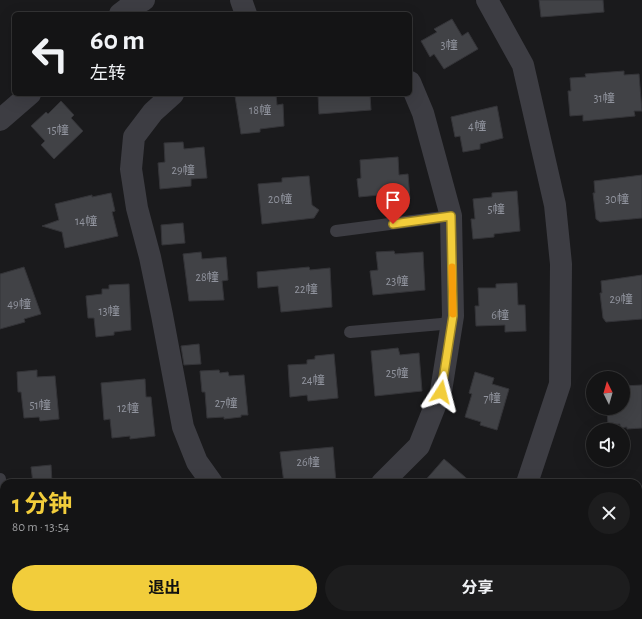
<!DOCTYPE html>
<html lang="zh">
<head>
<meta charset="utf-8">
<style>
	body { margin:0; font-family:"Alegreya Sans","Noto Sans SC",sans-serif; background:#1d1d1e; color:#f1f3f6; height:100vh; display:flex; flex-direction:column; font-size:15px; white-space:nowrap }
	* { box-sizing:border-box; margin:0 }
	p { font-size:13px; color:#9d9ea0 }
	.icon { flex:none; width:22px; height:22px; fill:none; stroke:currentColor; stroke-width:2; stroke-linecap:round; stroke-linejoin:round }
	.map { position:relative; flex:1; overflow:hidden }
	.drawer { position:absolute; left:0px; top:479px; width:642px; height:140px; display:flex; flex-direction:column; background:#141415; border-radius:12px 12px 0 0; box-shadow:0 4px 16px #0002,0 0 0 1px #333334 }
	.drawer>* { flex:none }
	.top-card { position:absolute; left:12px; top:12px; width:400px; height:84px; border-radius:6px; box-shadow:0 4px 16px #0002,0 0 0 1px #333334; background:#141415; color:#f1f3f6; overflow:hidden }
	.needle { width:26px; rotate:355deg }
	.buttons { position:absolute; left:586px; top:371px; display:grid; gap:8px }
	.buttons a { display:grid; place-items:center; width:44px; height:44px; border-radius:50%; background:#141415; box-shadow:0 4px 16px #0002,0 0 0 1px #333334; font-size:20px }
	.pin { position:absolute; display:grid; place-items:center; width:34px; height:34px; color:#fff; margin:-41px -17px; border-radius:50% 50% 50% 0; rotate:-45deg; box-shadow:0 0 4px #0007 }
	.pin .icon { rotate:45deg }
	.me { position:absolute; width:44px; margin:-22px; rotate:9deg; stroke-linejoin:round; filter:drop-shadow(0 0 3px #0008) }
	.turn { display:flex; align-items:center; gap:14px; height:84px; padding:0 12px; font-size:18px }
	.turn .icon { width:52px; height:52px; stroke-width:2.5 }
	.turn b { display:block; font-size:28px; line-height:34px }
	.round { display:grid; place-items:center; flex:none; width:42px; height:42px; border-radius:21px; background:#1d1d1e }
	.overview { display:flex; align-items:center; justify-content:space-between; height:68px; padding:0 12px }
	h1 { font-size:24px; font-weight:700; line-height:30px; color:#f2cd3b }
	.cta { display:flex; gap:8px; margin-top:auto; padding:8px 12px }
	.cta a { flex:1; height:46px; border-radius:24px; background:#f2cd3b; color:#111; font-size:16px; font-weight:700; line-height:46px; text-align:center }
	.cta a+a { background:#1d1d1e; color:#f1f3f6 }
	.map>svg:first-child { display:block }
	.water { fill:#2f3640 }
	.building { fill:#414246; stroke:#343438 }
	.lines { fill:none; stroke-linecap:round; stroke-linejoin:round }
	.lane { stroke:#3d3d43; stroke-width:12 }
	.street { stroke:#3d3d43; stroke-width:22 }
	.route-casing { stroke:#9d8526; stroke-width:10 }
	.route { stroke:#f2cd3b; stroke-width:7 }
	.slow { stroke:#f59e0b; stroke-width:7 }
	.labels { text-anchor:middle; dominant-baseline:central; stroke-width:3.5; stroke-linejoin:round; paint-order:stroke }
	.number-label { font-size:12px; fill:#91949e }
</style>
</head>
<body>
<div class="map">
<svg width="642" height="619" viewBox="0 0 642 619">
	<rect width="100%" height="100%" fill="#1a1a1c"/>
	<!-- water -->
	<path class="water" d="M85,615H193L201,619H86Z"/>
	<!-- building -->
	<g class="building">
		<path d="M539,0H603L604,12L541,17Z"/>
		<path d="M452,19L462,36L468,32L478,49L444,69L434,54L430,57L421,41L437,32L434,29Z"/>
		<path d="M624,71V75L639,74L642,111H634L635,116L583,121V115L570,116L568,91H571L570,78L586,77L585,74Z"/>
		<path d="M256,94H276L277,105L283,104L284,126L260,129V132L241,134L235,96Z"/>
		<path d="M318,94H370L371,110L319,114Z"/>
		<path d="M61,101L74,115L71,118L83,131L54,159L41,145L45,141L31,126L46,112L48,114Z"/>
		<path d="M497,106L503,138L480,144V149L463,152L460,136L455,137L451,117Z"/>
		<path d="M183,142L184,149L204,147L207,178L191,179V186L160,189L158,163L165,162L164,143Z"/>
		<path d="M398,157L399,175L408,174L410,199L390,200L389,194L359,197L357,179L361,178L360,160Z"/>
		<path d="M642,175V218L600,222L596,219L593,193H595L594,181Z"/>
		<path d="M309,176L312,205L319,210L314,218L262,224L258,184L282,182V178Z"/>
		<path d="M517,191L520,231L494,234V237L473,239L471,219H475L473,199L492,197V193Z"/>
		<path d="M111,193L115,211L112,212L118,236L65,248L62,232L42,226L59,220L55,204L92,195V197Z"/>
		<path d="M183,223L185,243L162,245L161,225Z"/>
		<path d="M394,251L395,254L423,252L425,290L373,295L370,271L378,270L376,252Z"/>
		<path d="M201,252L202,259L226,257L228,280L222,281L224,300L189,301L183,254Z"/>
		<path d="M24,267L41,314L24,319L25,322L0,329V274Z"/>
		<path d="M309,267L310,270L330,268L332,307L281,312L278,286L258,288L257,272Z"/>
		<path d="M642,275V319L606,322L603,318L600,293H602L601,281Z"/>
		<path d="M517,283L518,305H525L526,331L505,332V325L476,326L475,306H479L478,288H496V284Z"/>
		<path d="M129,284L131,330L114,332V335L96,337L94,318H88L86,296L102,294V289H109V285Z"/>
		<path d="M199,344L201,364L184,365L181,346Z"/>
		<path d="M398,348L400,355L419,353L422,391L375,396L371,351Z"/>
		<path d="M334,354L338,398L308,401L307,395L290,397L288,365L307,364V360L315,359V356Z"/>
		<path d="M37,370V377L55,376L59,419L40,421L39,417L24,418L21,392H18L17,372Z"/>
		<path d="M219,370L220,373L228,372L229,376L244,375L248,415H241V417L224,419V417L207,418L205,392H202L200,371Z"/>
		<path d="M475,372L494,378L492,384L509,389L497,430L480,425L481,422L465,417L472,394L469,393Z"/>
		<path d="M145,379L146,397H151L155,436L130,439V436L112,438L110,419L104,420L101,383Z"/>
		<path d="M642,385V428L627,429V427L620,428V424L608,425L607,408H623V386Z"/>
		<path d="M333,447L336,483H284L280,452Z"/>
		<path d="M444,459L472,483H423Z"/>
		<path d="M51,465L52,483H33L31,467Z"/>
	</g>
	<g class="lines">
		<!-- lane -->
		<g class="lane">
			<path d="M336,231L451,216"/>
			<path d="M350,332L453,323"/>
			<path d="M0,479L4,521"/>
			<path d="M559,615L561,619"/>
		</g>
		<!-- street -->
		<g class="street">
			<path d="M241,0L246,14"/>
			<path d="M487,0L523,65L555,205L561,264L560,384L527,483"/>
			<path d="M120,14L129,7L144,0"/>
			<path d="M173,94L153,112L134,137L131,169L137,208L150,257L162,315L183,427L197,462L212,483"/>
			<path d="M0,120L30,94"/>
			<path d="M382,483L419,446L441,391L453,316L451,216L423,113L410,82"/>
			<path d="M379,619L386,615"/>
		</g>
	</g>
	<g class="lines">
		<defs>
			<path id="route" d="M393,224L451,216L453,316L441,392"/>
		</defs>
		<!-- route casing -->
		<use href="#route" class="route-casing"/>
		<!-- route -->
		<use href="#route" class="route"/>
		<!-- slow -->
		<path class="slow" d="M452,267L453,314"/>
	</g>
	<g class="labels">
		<!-- number labels -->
		<g class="number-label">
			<text x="449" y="45">3幢</text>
			<text x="604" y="98">31幢</text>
			<text x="260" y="110">18幢</text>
			<text x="477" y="126">4幢</text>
			<text x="58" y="130">15幢</text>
			<text x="183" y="170">29幢</text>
			<text x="280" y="199">20幢</text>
			<text x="617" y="199">30幢</text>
			<text x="496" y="209">5幢</text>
			<text x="86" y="221">14幢</text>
			<text x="207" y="277">28幢</text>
			<text x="397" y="281">23幢</text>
			<text x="306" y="289">22幢</text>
			<text x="621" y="299">29幢</text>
			<text x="19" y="304">49幢</text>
			<text x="109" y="311">13幢</text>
			<text x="500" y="315">6幢</text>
			<text x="397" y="373">25幢</text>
			<text x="313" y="380">24幢</text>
			<text x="492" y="398">7幢</text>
			<text x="226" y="403">27幢</text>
			<text x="40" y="405">51幢</text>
			<text x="128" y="408">12幢</text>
			<text x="308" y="462">26幢</text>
		</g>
	</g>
</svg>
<div class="buttons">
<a><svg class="needle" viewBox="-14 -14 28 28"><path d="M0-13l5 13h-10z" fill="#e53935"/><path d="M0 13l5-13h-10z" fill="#9d9ea0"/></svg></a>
<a><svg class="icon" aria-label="sound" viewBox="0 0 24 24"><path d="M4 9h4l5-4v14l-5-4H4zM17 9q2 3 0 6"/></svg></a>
</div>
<div class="pin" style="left:393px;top:224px;background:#d93025"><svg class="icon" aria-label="arrive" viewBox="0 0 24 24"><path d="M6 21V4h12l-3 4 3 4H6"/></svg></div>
<svg class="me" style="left:441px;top:392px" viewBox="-20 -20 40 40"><path d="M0-17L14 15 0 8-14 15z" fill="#f2cd3b" stroke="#fff" stroke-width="4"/></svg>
<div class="top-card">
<div class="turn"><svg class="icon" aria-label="left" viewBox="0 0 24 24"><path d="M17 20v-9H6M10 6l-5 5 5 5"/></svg><div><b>60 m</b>左转</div></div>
</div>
<section class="drawer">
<div class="overview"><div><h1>1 分钟</h1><p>80 m · 13:54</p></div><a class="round"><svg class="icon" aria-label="close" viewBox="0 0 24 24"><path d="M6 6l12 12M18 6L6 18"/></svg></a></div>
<div class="cta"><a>退出</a><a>分享</a></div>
</section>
</div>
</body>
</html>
